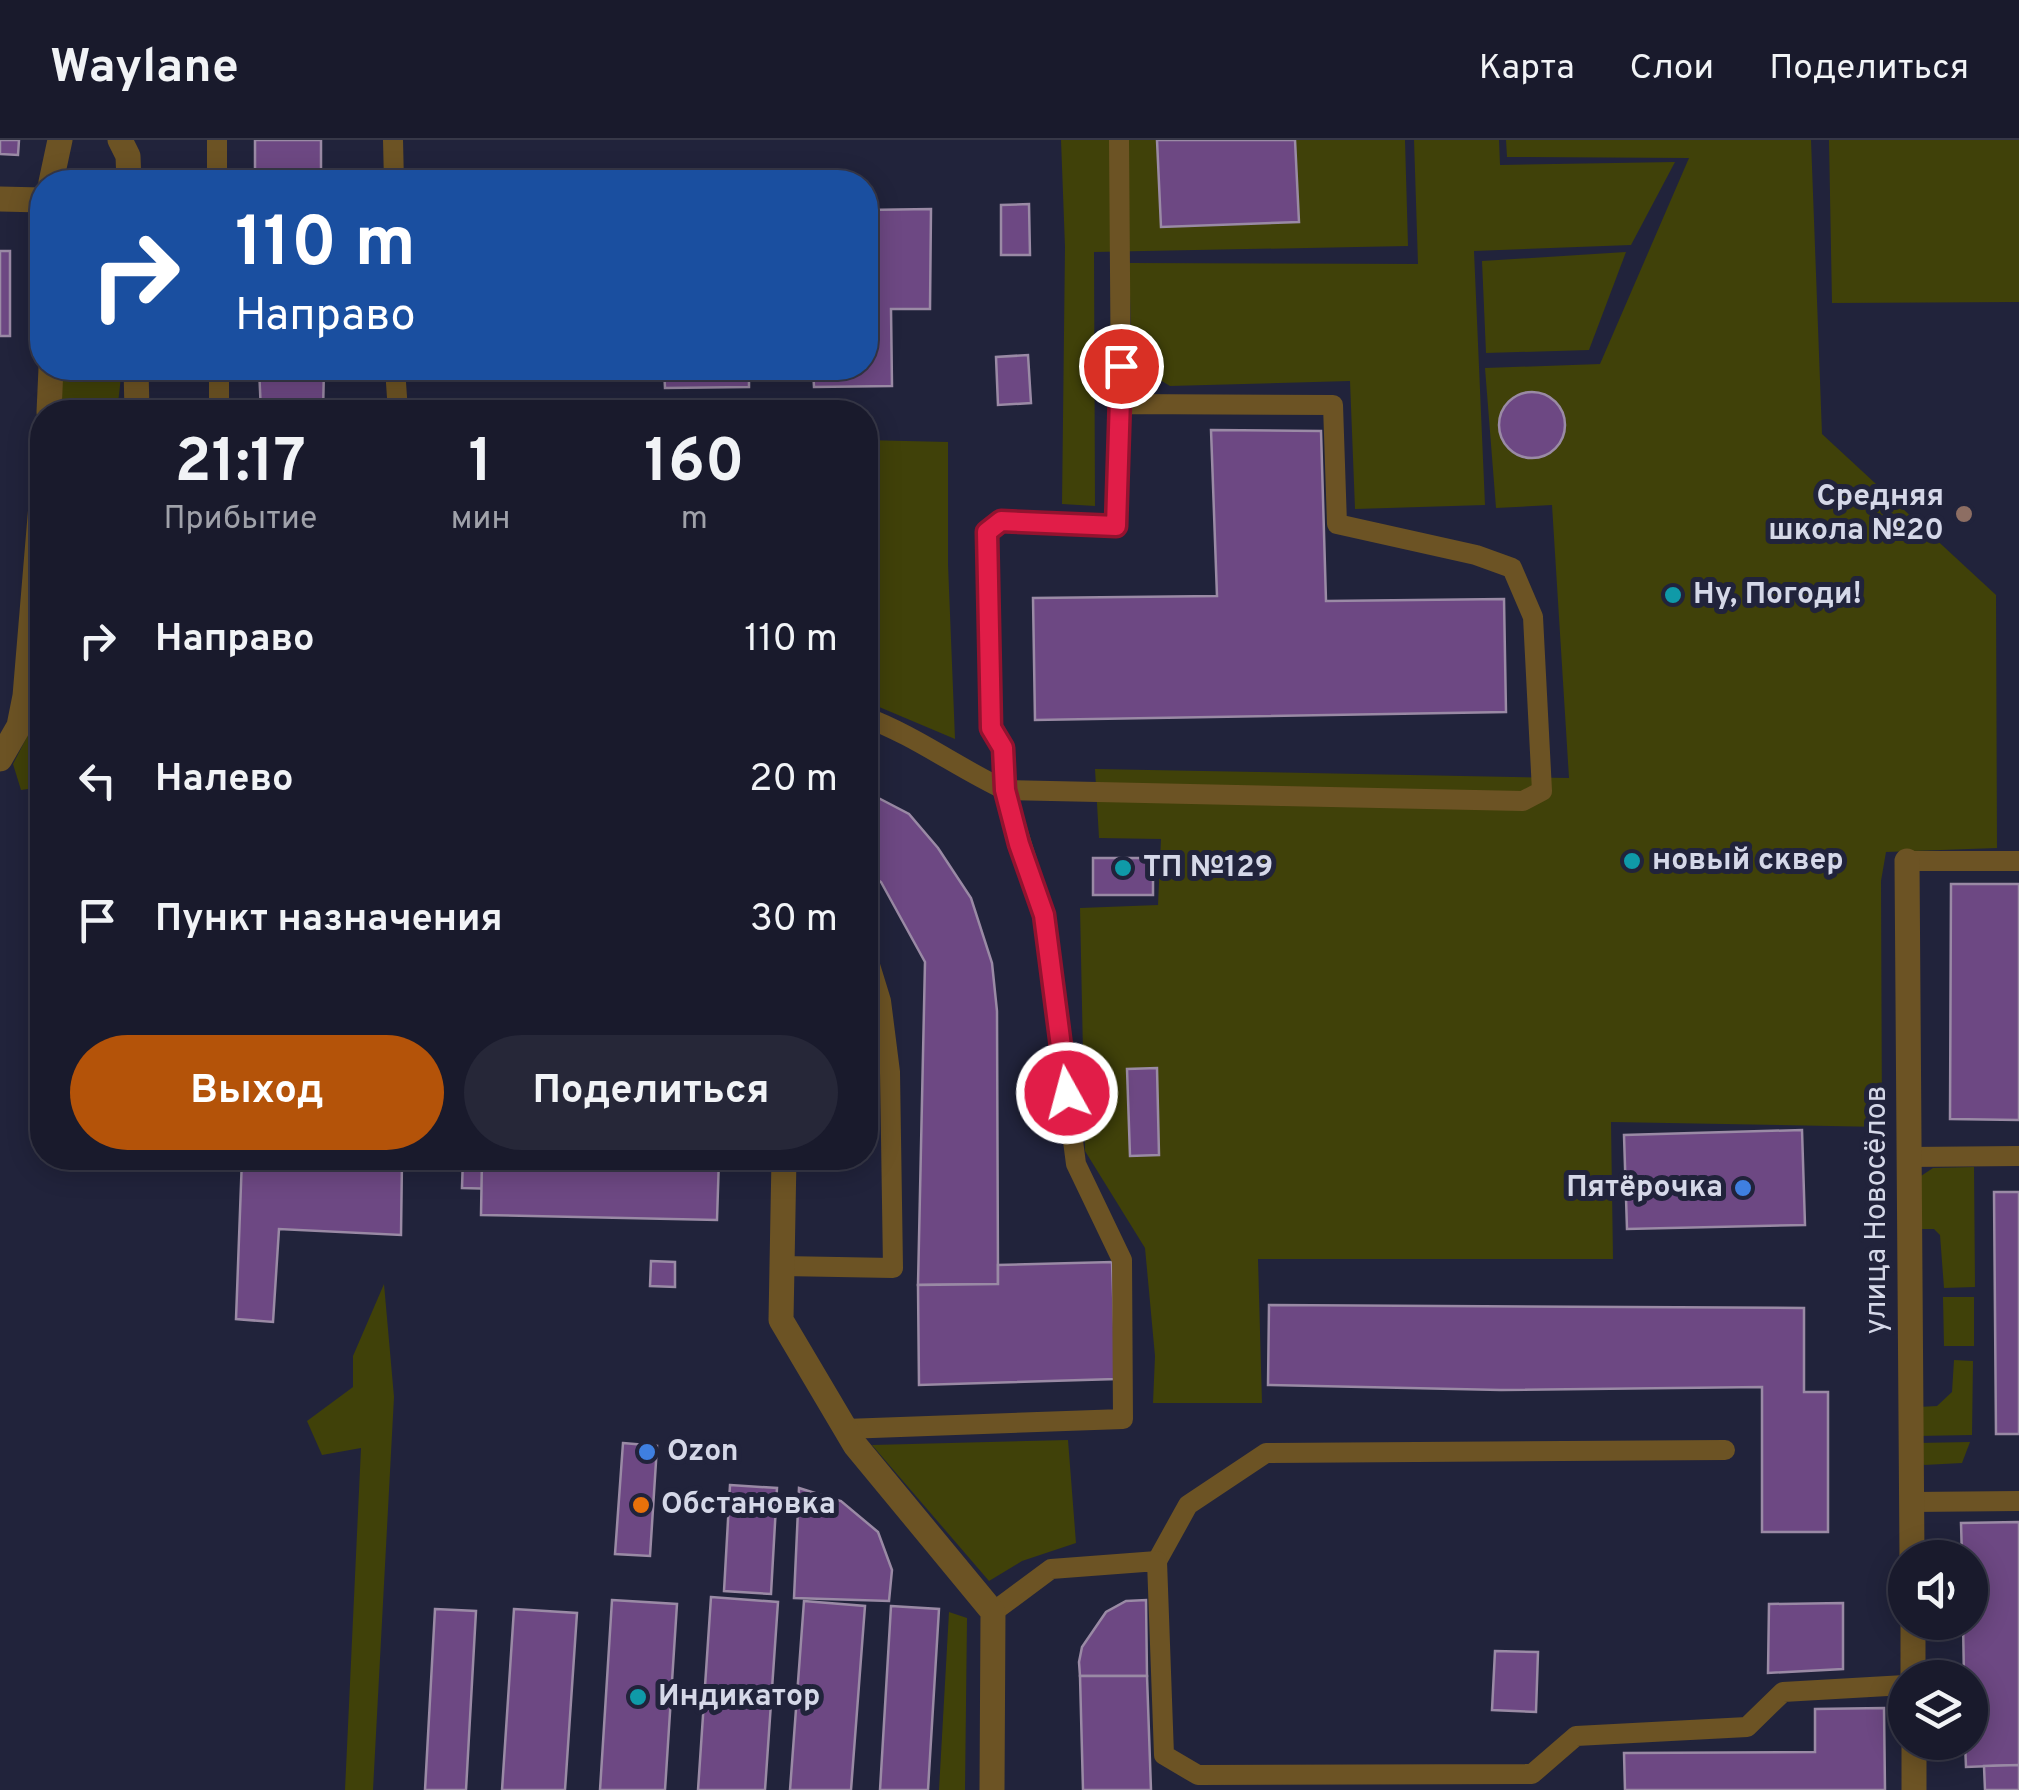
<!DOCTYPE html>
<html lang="ru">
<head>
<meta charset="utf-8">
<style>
	body { margin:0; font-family:Overpass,sans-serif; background:#262738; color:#f1f3f6; height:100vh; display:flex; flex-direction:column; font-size:38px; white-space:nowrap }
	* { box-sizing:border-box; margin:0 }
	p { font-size:32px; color:#9fa1a9 }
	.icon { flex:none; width:55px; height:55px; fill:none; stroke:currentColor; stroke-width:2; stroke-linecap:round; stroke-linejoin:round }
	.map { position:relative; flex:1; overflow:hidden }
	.details { position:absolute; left:30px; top:260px; width:848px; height:770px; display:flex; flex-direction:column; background:#191a2c; border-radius:40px; box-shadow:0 5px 25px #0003,0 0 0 2px #373848 }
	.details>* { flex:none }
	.guide { position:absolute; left:30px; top:30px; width:848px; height:210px; border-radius:40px; box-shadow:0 5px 25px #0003,0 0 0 2px #373848; background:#1a4fa0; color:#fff; overflow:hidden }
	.fabs { position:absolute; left:1888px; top:1400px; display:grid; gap:20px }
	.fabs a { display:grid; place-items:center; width:100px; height:100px; border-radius:50%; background:#191a2c; box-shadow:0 5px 25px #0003,0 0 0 2px #373848; font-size:50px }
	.pin { position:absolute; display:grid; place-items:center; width:85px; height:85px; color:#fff; margin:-42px; border:5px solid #fff; border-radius:50%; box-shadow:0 2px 10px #0007 }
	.me { position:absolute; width:110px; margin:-55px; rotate:353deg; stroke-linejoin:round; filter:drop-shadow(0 0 8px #0008) }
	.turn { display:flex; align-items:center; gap:35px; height:210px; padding:0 40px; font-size:45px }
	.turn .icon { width:130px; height:130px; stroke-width:2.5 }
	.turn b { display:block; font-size:70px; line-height:85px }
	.eta { display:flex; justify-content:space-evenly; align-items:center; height:170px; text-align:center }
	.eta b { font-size:60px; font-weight:700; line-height:70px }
	.primary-button { display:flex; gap:20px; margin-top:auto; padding:20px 40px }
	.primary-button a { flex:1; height:115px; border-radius:60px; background:#b45309; color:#fff; font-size:40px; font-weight:700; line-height:115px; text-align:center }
	.primary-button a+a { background:#262738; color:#f1f3f6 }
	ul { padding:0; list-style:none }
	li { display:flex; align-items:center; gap:30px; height:140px; padding:0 40px }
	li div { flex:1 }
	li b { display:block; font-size:38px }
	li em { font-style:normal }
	header { display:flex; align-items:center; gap:60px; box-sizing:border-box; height:140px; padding:0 50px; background:#191a2c; border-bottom:2px solid #373848 }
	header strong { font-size:48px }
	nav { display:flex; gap:55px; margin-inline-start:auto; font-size:35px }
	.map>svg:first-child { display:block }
	.green { fill:#404109 }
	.building { fill:#6d4883; stroke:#9a8aa5; stroke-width:2.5 }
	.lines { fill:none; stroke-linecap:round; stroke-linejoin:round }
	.lane { stroke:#6c5324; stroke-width:20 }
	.street { stroke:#6c5324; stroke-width:25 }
	.route-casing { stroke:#92132f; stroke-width:25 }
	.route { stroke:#e11d48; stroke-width:18 }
	.education-dot { fill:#8d6e63; stroke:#21233b; stroke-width:4 }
	.culture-dot { fill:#0f9aa8; stroke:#21233b; stroke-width:4 }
	.shop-dot { fill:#3f7fe0; stroke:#21233b; stroke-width:4 }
	.food-dot { fill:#e8710a; stroke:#21233b; stroke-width:4 }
	.labels { text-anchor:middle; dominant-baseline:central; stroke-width:10; stroke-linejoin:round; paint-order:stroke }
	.poi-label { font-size:30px; font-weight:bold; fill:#d5d8e8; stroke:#21233b; text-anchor:start }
	.street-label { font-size:30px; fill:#d5d8e8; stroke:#21233b }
</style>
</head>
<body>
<header>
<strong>Waylane</strong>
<nav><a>Карта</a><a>Слои</a><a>Поделиться</a></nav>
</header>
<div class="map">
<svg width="2019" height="1650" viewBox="0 0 2019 1650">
	<rect width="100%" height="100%" fill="#21233b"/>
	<!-- green -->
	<g class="green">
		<path d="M1061,0H1405L1408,106L1094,112L1095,366L1062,364L1065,107Z"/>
		<path d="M1414,0H1499L1500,25L1675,22L1631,105L1474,111L1485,365L1355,369L1350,241L1170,246L1137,226L1131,187L1129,123L1418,124Z"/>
		<path d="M1506,0H1811L1822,294L1996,455L1997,708L1886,712L1881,741L1882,987L1611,982L1613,1119H1258L1262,1263H1153L1155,1216L1145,1108L1085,1011L1080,768L1158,765L1161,699L1099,698L1095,629L1569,638L1552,365L1496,368L1485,228L1600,224L1689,18L1507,17Z"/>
		<path d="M1829,0H2019V162L1832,163Z"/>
		<path d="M1626,112L1589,210L1486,213L1482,121Z"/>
		<path d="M61,228H122L117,272H59Z"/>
		<path d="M865,300L948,302V424L955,599L865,561Z"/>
		<path d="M42,517V647L21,650L13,624L33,585Z"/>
		<path d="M1974,1027L1975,1147L1944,1148L1940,1095L1934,1089H1920L1921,1036L1933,1028Z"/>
		<path d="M384,1144L394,1257L373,1650H345L361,1308L322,1315L307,1281L353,1247V1216Z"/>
		<path d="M1943,1157H1974V1206H1944Z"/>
		<path d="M1954,1220L1973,1221L1972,1295L1917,1296L1918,1267L1937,1266L1952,1252Z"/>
		<path d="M1068,1300L1076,1403L1022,1421L989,1441L872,1305Z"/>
		<path d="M1970,1302L1962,1323L1924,1325L1917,1303Z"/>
		<path d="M949,1472L967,1478L965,1650H939Z"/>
	</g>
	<!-- building -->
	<g class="building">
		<path d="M0,0H19L18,15L0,14Z"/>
		<rect x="255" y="0" width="66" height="42"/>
		<path d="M1157,0H1295L1299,82L1161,87Z"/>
		<path d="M1029,64L1030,115H1001V65Z"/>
		<path d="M931,69L930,169H891L892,246L814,247L813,228H865V70Z"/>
		<rect x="0" y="111" width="10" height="85"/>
		<path d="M1028,215L1031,263L998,265L996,217Z"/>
		<path d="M259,228H324L323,272H261Z"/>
		<path d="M664,228H749V247L665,248Z"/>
		<circle cx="1532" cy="285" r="33"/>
		<path d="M1211,290L1321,291L1326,461L1504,459L1506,572L1035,580L1033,458L1217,456Z"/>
		<path d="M865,651L909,674L938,708L971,758L992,823L997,871L998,1144L918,1145L925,822L881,742L865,731Z"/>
		<rect x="1093" y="718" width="60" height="37"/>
		<path d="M1951,744H2019V980L1950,979Z"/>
		<path d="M1157,928L1159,1015L1130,1016L1127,929Z"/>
		<path d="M1802,990L1805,1085L1627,1089L1624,995Z"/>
		<path d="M242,1018L402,1020L401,1095L279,1089L273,1182L236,1179Z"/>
		<path d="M463,1018H717L716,1054L462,1048Z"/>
		<path d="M482,1018H719L717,1080L481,1075Z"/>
		<path d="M1994,1052H2019V1294H1996Z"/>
		<path d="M651,1121L675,1122V1147L650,1146Z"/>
		<path d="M1112,1122L1116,1239L919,1245L918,1145L998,1144V1125Z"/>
		<path d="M1269,1165L1804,1168V1252H1828V1392H1762V1247L1501,1250L1268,1245Z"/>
		<path d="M623,1303L657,1306L650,1416L615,1414Z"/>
		<path d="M730,1345L777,1348L771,1454L724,1451Z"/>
		<path d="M799,1348L841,1361L878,1392L892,1430L889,1461L794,1458Z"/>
		<path d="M2019,1382V1625L1966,1627L1965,1602H1970V1538H1964L1963,1482H1970V1418H1962L1961,1383Z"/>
		<path d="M711,1457L778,1462L765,1650H698Z"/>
		<path d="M612,1460L677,1464L665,1650H600Z"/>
		<path d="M1146,1460L1147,1536H1080L1079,1522L1082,1507L1106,1472L1126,1461Z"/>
		<path d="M804,1461L865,1466L851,1650H790Z"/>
		<path d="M1843,1463V1529L1768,1533L1769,1464Z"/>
		<path d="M891,1466L939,1469L928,1650H880Z"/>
		<path d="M435,1469L476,1471L466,1650H425Z"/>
		<path d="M514,1469L577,1473L565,1650H502Z"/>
		<path d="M1495,1511L1538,1512L1536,1572L1492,1570Z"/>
		<path d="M1080,1536H1147L1151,1650H1083Z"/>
		<path d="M1884,1568L1885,1650H1625L1624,1613L1815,1612V1569Z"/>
		<path d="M2019,1625V1650H1985L1984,1626Z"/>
	</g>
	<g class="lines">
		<!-- lane -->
		<g class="lane">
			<path d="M217,0V42"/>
			<path d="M393,0L394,42"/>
			<path d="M1119,0L1121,264"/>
			<path d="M219,228V272"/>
			<path d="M395,228L398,272"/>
			<path d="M1121,264L1333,265L1337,384L1476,415L1512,428L1533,477L1542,651L1523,661L1005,650L1003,608L991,588L987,392L1001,381L1116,386Z"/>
			<path d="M1907,721H2019"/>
			<path d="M1909,1017L2019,1016"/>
			<path d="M782,1126L893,1128L890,932L881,861L865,809"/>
			<path d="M845,1289L1123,1279L1122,1120L1076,1024L1044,775L1005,650C958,628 914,595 865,577"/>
			<path d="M1912,1362L2019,1361"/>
			<path d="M1157,1421L1188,1365L1266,1313L1725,1310"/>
			<path d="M993,1472L1051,1429L1157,1421L1164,1615L1198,1635L1532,1634L1576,1596L1747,1587L1783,1552L1905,1545"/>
		</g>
		<!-- street -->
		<g class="street">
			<path d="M120,0L128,16L129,42"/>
			<path d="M51,42L60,0"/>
			<path d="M0,59L42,60"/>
			<path d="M136,228L137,272"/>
			<path d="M49,272L51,228"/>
			<path d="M0,619L19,586L25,556L42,353"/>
			<path d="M1907,721L1912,1418"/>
			<path d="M784,1018L781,1180L855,1305L993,1472L992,1650"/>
			<path d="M1913,1482V1538"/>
			<path d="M1914,1602V1650"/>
		</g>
	</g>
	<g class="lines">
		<defs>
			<path id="route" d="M1067,953L1044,775L1019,704L1005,650L1003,608L991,588L987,392L1001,381L1116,386L1121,226"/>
		</defs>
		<!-- route casing -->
		<use href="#route" class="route-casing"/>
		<!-- route -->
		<use href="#route" class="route"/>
	</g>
	<!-- markers -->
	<circle class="education-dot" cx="1964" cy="374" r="10"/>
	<g class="culture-dot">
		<circle cx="1673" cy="455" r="10"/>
		<circle cx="1632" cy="721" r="10"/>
		<circle cx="1123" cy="728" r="10"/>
		<circle cx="638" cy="1557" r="10"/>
	</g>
	<g class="shop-dot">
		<circle cx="1743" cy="1048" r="10"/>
		<circle cx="647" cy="1312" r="10"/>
	</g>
	<circle class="food-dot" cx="641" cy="1365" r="10"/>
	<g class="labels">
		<!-- poi labels -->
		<g class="poi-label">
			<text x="1944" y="357" text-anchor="end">Средняя<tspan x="1944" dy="34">школа №20</tspan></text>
			<text x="1693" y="455">Ну, Погоди!</text>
			<text x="1652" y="721">новый сквер</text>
			<text x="1143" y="728">ТП №129</text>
			<text x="1723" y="1048" text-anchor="end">Пятёрочка</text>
			<text x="667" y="1312">Ozon</text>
			<text x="661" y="1365">Обстановка</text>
			<text x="658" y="1557">Индикатор</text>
		</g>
		<!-- street labels -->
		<g class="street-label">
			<text transform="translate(1877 1070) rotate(-90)">улица Новосёлов</text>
		</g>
	</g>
</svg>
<div class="fabs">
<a><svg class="icon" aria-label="sound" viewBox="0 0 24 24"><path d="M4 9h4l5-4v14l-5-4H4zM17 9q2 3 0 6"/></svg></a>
<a><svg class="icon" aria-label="layers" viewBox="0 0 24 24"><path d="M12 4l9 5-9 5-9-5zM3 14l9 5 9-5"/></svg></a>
</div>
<div class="pin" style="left:1121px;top:226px;background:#d93025"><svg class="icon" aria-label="arrive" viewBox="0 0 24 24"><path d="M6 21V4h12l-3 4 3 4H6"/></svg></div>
<svg class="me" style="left:1067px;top:953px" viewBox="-20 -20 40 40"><circle r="17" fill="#e11d48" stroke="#fff" stroke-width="3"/><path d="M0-11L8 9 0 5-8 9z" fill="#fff"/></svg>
<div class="guide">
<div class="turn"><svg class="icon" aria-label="right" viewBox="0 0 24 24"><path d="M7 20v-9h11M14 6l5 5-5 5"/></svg><div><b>110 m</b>Направо</div></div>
</div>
<section class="details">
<div class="eta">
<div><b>21:17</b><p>Прибытие</p></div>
<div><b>1</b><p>мин</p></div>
<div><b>160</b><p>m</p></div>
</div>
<ul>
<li><svg class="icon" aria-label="right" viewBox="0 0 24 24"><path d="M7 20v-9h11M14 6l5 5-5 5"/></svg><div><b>Направо</b></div><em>110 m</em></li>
<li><svg class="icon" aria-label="left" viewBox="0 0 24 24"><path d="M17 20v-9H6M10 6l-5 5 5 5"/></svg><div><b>Налево</b></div><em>20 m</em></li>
<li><svg class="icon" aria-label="arrive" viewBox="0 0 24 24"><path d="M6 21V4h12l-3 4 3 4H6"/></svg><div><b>Пункт назначения</b></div><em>30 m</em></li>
</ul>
<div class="primary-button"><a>Выход</a><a>Поделиться</a></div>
</section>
</div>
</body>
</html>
